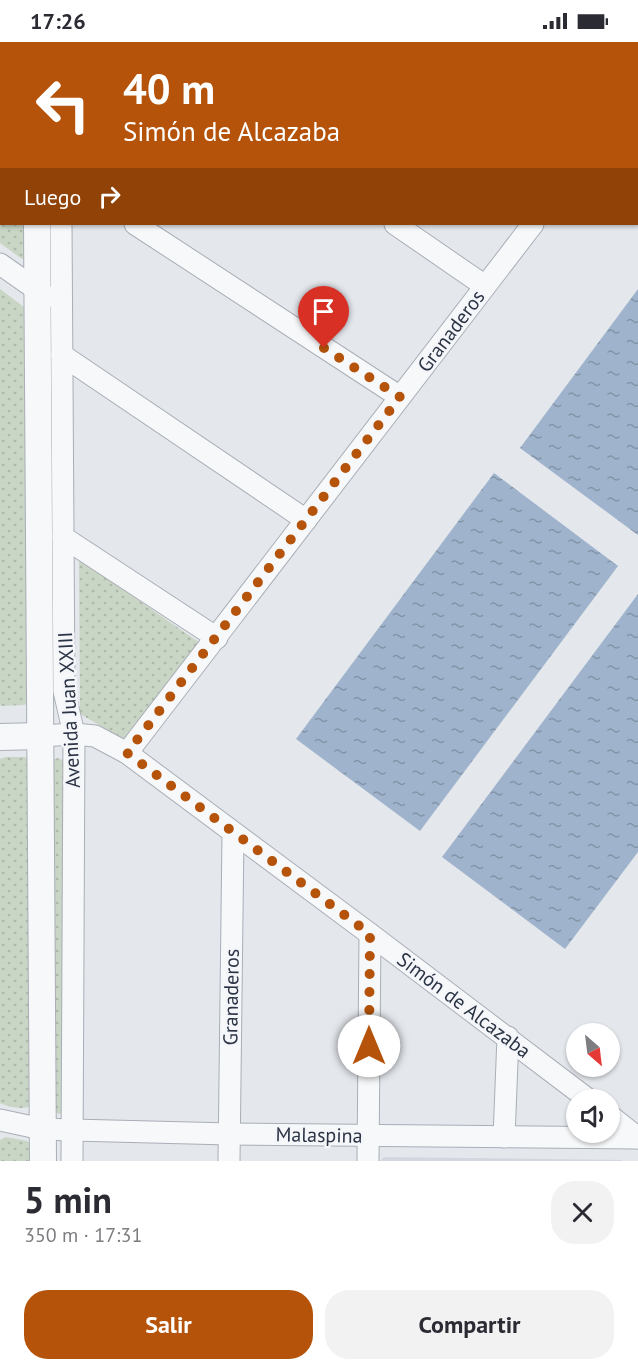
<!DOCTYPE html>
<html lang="es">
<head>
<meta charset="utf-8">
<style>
	body { margin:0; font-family:"PT Sans",sans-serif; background:#f2f2f3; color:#2b2b33; height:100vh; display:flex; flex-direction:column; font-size:22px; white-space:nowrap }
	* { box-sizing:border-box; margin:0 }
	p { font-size:20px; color:#7c7c81 }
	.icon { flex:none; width:33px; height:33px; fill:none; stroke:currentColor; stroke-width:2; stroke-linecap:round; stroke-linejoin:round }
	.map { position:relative; height:1119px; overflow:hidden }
	.panel { display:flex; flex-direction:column; background:#fff; flex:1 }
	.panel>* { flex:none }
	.hud { position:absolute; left:0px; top:0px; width:639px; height:183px; box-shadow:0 2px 4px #0004; background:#b45309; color:#fff; overflow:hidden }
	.needle { width:39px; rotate:152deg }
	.controls { position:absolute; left:566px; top:981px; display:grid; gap:12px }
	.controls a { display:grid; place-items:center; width:54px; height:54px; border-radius:50%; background:#fff; box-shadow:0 2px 4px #0004; font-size:30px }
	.pin { position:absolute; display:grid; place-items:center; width:51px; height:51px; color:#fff; margin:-62px -26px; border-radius:50% 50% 50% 0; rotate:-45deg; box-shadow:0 0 6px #0007 }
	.pin .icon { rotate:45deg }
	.me { position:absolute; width:66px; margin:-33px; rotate:0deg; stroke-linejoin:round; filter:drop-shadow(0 0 4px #0008) }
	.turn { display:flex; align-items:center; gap:21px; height:126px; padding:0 24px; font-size:27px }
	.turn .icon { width:78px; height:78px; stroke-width:2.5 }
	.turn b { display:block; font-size:42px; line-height:51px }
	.then { display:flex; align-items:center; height:57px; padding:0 24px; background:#0003; gap:12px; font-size:22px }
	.round { display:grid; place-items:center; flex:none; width:63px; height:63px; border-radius:24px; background:#f2f2f3 }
	.overview { display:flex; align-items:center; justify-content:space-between; height:102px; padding:0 24px }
	h1 { font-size:36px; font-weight:700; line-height:45px }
	.primary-button { display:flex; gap:12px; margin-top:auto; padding:12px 24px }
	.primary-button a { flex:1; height:69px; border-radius:24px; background:#b45309; color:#fff; font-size:24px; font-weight:700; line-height:69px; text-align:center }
	.primary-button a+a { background:#f2f2f3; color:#2b2b33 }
	.status { display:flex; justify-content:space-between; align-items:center; height:42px; padding:0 30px; background:#fff; direction:ltr }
	.status svg { height:16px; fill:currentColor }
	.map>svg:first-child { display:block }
	.built { fill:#d2d6de }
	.grass { fill:url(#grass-dots) }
	.water { fill:url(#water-ripples) }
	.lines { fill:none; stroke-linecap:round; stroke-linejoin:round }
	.service-casing { stroke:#a9aeb7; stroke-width:13 }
	.minor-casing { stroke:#a9aeb7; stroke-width:23 }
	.tertiary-casing { stroke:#a9aeb7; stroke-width:28 }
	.service { stroke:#f7f8fa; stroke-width:10 }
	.minor { stroke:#f7f8fa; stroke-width:21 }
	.tertiary { stroke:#f7f8fa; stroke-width:26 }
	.route { stroke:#b45309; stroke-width:10; stroke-dasharray:0 18 }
	.labels { text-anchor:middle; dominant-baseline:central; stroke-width:5; stroke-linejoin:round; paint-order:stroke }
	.street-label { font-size:20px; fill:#2b3445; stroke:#f4f6f9 }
</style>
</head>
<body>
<div class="status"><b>17:26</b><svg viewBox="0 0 49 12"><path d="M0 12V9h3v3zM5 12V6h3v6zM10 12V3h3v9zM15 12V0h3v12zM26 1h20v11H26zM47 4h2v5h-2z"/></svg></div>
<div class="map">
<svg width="638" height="1119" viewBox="0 0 638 1119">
	<defs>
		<pattern id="grass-dots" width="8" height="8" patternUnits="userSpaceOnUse" patternTransform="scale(1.5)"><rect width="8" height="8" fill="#c9d6c5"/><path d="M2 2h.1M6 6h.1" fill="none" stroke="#adb8ab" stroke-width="1.8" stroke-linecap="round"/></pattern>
		<pattern id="water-ripples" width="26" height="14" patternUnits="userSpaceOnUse" patternTransform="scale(1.5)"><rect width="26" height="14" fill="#9fb4cc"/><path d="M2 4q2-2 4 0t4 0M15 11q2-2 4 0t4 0" fill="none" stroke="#8293a7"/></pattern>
	</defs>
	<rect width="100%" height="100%" fill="#e4e7ec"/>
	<!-- built -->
	<path class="built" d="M384,1115L621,1118L622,1119H380Z"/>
	<!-- grass -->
	<g class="grass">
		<path d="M0,0H28V1L2,2V182H29L27,216L22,217L0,201Z"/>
		<path d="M0,247L24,265L29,270V660L24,663L1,664L0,662Z"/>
		<path d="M79,517L200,601L127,699L80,672Z"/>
		<path d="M6,715H25L29,719L31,1064C21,1068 9,1065 0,1061V717Z"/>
		<path d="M58,716L63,718L66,723L64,1070L59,1072L54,1069L52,718Z"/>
		<path d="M6,1095L27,1099L32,1103L34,1119H0V1098Z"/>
	</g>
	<!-- water -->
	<g class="water">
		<path d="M638,247V493L520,406Z"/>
		<path d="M494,431L618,524L420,789L296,697Z"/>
		<path d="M638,552V810L565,907L442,815Z"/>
	</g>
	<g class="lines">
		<defs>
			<path id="service" d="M638,121V120"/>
			<g id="minor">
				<path d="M59,0V2"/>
				<path d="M134,0L136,2"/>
				<path d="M396,0L399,2"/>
				<path d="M638,39V38"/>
				<path d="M61,182L64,649L74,692L72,1119"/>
				<path d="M135,182L400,355"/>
				<path d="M395,182L485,244"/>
				<path d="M0,222L47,255"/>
				<path d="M62,313L306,478"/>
				<path d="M63,495L217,596"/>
				<path d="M40,694L74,692L95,694L127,711L370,892L589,1058"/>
				<path d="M127,711L533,182"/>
				<path d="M609,1073L638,1096"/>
				<path d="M0,1078L42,1087L72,1088L230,1092L638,1096"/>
				<path d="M504,1095L508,995"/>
				<path d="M229,1119L233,791"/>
				<path d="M368,1119L370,892"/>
			</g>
			<g id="tertiary">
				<path d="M37,0V2"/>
				<path d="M37,182L43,1119"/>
				<path d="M0,695L40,694"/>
			</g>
		</defs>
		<!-- service casing -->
		<use href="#service" class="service-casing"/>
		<!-- minor casing -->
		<use href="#minor" class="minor-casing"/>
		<!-- tertiary casing -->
		<use href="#tertiary" class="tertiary-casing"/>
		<!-- service -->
		<use href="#service" class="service"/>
		<!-- minor -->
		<use href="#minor" class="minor"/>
		<!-- tertiary -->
		<use href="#tertiary" class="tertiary"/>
	</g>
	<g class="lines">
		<!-- route -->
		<path class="route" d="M324,306L400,355L127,711L370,892L369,1004"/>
	</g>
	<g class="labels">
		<!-- street labels -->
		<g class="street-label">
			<text transform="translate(451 289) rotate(-53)">Granaderos</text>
			<text transform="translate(69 668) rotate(-93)">Avenida Juan XXIII</text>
			<text transform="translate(231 955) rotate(-89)">Granaderos</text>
			<text transform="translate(464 963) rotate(37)">Simón de Alcazaba</text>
			<text transform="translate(319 1093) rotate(1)">Malaspina</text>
		</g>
	</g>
</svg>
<div class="controls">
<a><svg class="needle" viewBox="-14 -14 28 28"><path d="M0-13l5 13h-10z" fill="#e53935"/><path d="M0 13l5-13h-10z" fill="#7c7c81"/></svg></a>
<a><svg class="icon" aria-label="sound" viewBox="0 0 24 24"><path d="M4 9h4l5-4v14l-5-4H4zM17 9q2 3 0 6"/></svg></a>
</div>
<div class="pin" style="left:324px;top:306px;background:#d93025"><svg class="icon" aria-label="arrive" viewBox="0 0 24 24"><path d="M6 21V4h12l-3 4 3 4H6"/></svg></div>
<svg class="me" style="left:369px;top:1004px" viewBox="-20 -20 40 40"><circle r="19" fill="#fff"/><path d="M0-13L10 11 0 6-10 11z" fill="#b45309"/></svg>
<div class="hud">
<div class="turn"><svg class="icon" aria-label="left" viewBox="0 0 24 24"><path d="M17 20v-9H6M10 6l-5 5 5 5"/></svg><div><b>40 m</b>Simón de Alcazaba</div></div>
<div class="then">Luego<svg class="icon" aria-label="right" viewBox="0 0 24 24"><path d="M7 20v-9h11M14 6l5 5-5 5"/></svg></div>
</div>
</div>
<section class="panel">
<div class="overview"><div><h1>5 min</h1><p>350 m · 17:31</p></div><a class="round"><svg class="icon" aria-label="close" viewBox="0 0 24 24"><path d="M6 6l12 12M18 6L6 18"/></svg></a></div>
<div class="primary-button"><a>Salir</a><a>Compartir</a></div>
</section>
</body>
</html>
